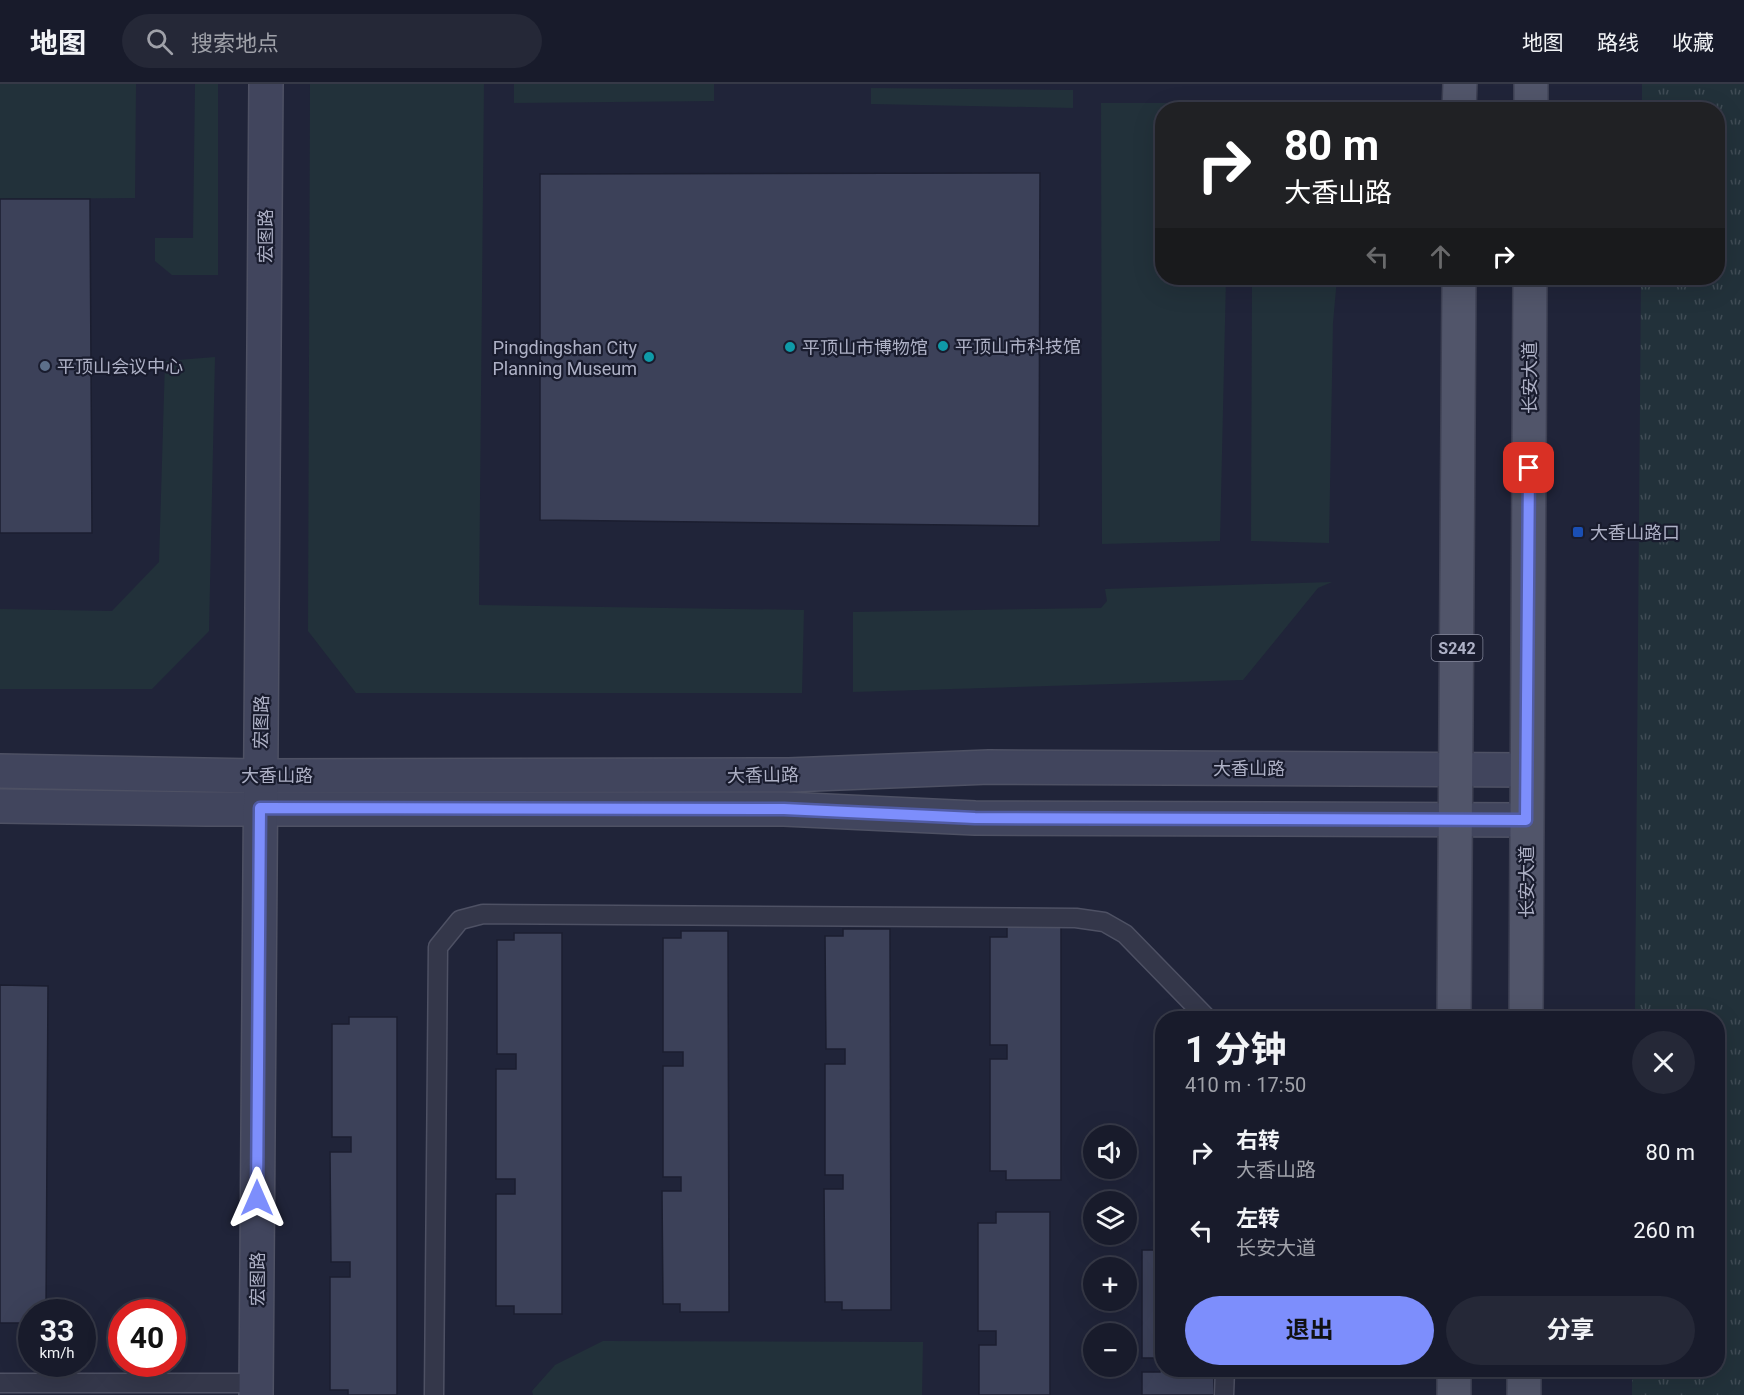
<!DOCTYPE html>
<html lang="zh">
<head>
<meta charset="utf-8">
<style>
	body { margin:0; font-family:Roboto,"Noto Sans SC",sans-serif; background:#252837; color:#f1f3f6; height:100vh; display:flex; flex-direction:column; font-size:22px; white-space:nowrap }
	* { box-sizing:border-box; margin:0 }
	p { font-size:20px; color:#9fa1a9 }
	.icon { flex:none; width:33px; height:33px; fill:none; stroke:currentColor; stroke-width:2; stroke-linecap:round; stroke-linejoin:round }
	.map { position:relative; flex:1; overflow:hidden }
	.panel { position:absolute; left:1155px; top:927px; width:570px; height:366px; display:flex; flex-direction:column; background:#181b2b; border-radius:24px; box-shadow:0 6px 24px #0002,0 0 0 2px #363947 }
	.panel>* { flex:none }
	.hud { position:absolute; left:1155px; top:18px; width:570px; height:183px; border-radius:24px; box-shadow:0 6px 24px #0002,0 0 0 2px #363947; background:#202124; color:#fff; overflow:hidden }
	.controls { position:absolute; left:1083px; top:1041px; display:grid; gap:12px }
	.controls a { display:grid; place-items:center; width:54px; height:54px; border-radius:50%; background:#181b2b; box-shadow:0 6px 24px #0002,0 0 0 2px #363947; font-size:30px }
	.speed { position:absolute; left:18px; top:1215px; display:flex; gap:12px; font-size:30px; font-weight:700; text-align:center }
	.speed>* { display:grid; place-content:center; width:78px; height:78px; border-radius:50%; background:#181b2b; box-shadow:0 6px 24px #0002,0 0 0 2px #363947; line-height:1 }
	.speed small { font-size:15px; font-weight:400 }
	.speed .limit { border:9px solid #d22; background:#fff; color:#111 }
	.pin { position:absolute; display:grid; place-items:center; width:51px; height:51px; color:#fff; margin:-26px; border-radius:12px; box-shadow:0 3px 9px #0006 }
	.me { position:absolute; width:66px; margin:-33px; rotate:0deg; stroke-linejoin:round; filter:drop-shadow(0 0 4px #0008) }
	.turn { display:flex; align-items:center; gap:21px; height:126px; padding:0 30px; font-size:27px }
	.turn .icon { width:78px; height:78px; stroke-width:2.5 }
	.turn b { display:block; font-size:42px; line-height:51px }
	.lanes { display:flex; align-items:center; height:57px; padding:0 30px; background:#0003; justify-content:center; gap:30px; direction:ltr }
	.lanes .off { opacity:.35 }
	.round { display:grid; place-items:center; flex:none; width:63px; height:63px; border-radius:32px; background:#252837 }
	.headline { display:flex; align-items:center; justify-content:space-between; height:102px; padding:0 30px }
	h1 { font-size:36px; font-weight:700; line-height:45px }
	.button { display:flex; gap:12px; margin-top:auto; padding:12px 30px }
	.button a { flex:1; height:69px; border-radius:36px; background:#7d8efc; color:#111; font-size:24px; font-weight:700; line-height:69px; text-align:center }
	.button a+a { background:#252837; color:#f1f3f6 }
	ul { padding:0; list-style:none }
	li { display:flex; align-items:center; gap:18px; height:78px; padding:0 30px }
	li div { flex:1 }
	li b { display:block; font-size:22px }
	li em { font-style:normal }
	header { display:flex; align-items:center; gap:36px; box-sizing:border-box; height:84px; padding:0 30px; background:#181b2b; border-bottom:2px solid #363947 }
	header strong { font-size:28px }
	nav { display:flex; gap:33px; margin-inline-start:auto; font-size:21px }
	.search { width:420px; height:54px; background:#252837; display:flex; align-items:center; gap:15px; box-sizing:border-box; padding:0 21px; border-radius:33px; color:#9fa1a9; font-size:22px }
	.map>svg:first-child { display:block }
	.green { fill:#22313a }
	.park { fill:url(#park-tufts) }
	.building { fill:#3c4159; stroke:#1b1e30; stroke-width:1.5 }
	.lines { fill:none; stroke-linecap:round; stroke-linejoin:round }
	.lane-casing { stroke:#4e5164; stroke-width:21 }
	.secondary-casing { stroke:#4e5164; stroke-width:36 }
	.primary-casing { stroke:#3d4053; stroke-width:36 }
	.lane { stroke:#34374a; stroke-width:18 }
	.secondary { stroke:#41455d; stroke-width:33 }
	.primary { stroke:#51556a; stroke-width:33 }
	.route-casing { stroke:#515ca4; stroke-width:15 }
	.route { stroke:#7d8efc; stroke-width:10 }
	.culture-dot { fill:#0f9aa8; stroke:#191c2e; stroke-width:2 }
	.service-dot { fill:#5c6f8a; stroke:#191c2e; stroke-width:2 }
	.transit-dot { fill:#1a4fb4; stroke:#191c2e; stroke-width:2 }
	.labels { text-anchor:middle; dominant-baseline:central; stroke-width:4.5; stroke-linejoin:round; paint-order:stroke }
	.shield { fill:#191c2e; stroke:#818498; stroke-width:1.5 }
	.shield-label { font-size:16px; font-weight:bold; fill:#aeb1c6 }
	.street-label { font-size:18px; fill:#aeb1c6; stroke:#191c2e }
	.poi-label { font-size:18px; fill:#aeb1c6; stroke:#191c2e; text-anchor:start }
</style>
</head>
<body>
<header>
<strong>地图</strong>
<div class="search"><svg class="icon" aria-label="search" viewBox="0 0 24 24"><circle cx="10" cy="10" r="6"/><path d="M15 15l6 6"/></svg>搜索地点</div>
<nav><a>地图</a><a>路线</a><a>收藏</a></nav>
</header>
<div class="map">
<svg width="1744" height="1311" viewBox="0 0 1744 1311">
	<defs>
		<pattern id="park-tufts" width="24" height="20" patternUnits="userSpaceOnUse" patternTransform="scale(1.5)"><rect width="24" height="20" fill="#22313a"/><path d="M3 7l-1-3M5 7V3M7 7l1-3M15 17l-1-3M17 17v-4M19 17l1-3" fill="none" stroke="#404c55"/></pattern>
	</defs>
	<rect width="100%" height="100%" fill="#202439"/>
	<!-- green -->
	<g class="green">
		<path d="M0,0H136L135,114L0,115Z"/>
		<path d="M195,0H218V191H172L155,177V154H193Z"/>
		<path d="M310,0H484L479,521L804,526L802,609H356L308,547Z"/>
		<path d="M514,0H714V17L514,19Z"/>
		<path d="M871,4L1073,6V24L871,20Z"/>
		<path d="M1101,19H1209L1215,25L1162,26V194H1226L1220,457L1102,460Z"/>
		<path d="M1252,194H1337L1333,239L1329,459L1251,457Z"/>
		<path d="M215,273L209,547L152,605H0V525L112,527L159,478L165,277Z"/>
		<path d="M1332,498L1318,504L1243,596L853,608V528L1101,524L1107,517L1105,505Z"/>
		<path d="M603,1257L923,1258L922,1311H533L532,1307L555,1281Z"/>
	</g>
	<!-- park -->
	<path class="park" d="M1642,0H1744V1311H1632V1286H1718V934H1635L1641,194H1718V26L1642,25Z"/>
	<!-- building -->
	<g class="building">
		<path d="M1040,89L1039,442L540,436V90Z"/>
		<path d="M0,115H90L92,449H0Z"/>
		<path d="M1007,842H1061V1096H1006V1087H990V975H1007V961H990V853H1007Z"/>
		<path d="M843,845H890L891,1226H842V1218H825L824,1105H843V1091H825V980H845V965H826L825,852H843Z"/>
		<path d="M681,847H728L729,1228H680V1220H663L662,1107H681V1093H663V982H683V968H663V854H681Z"/>
		<path d="M514,849H562V1230H514V1222H496V1110H515V1095H496V985H516V970H497V856H514Z"/>
		<path d="M0,901L48,902L46,1228H32V1239H0Z"/>
		<path d="M349,933H397V1311H348V1306H330V1193H350V1178H331L330,1068H351V1053H332V940H349Z"/>
		<path d="M996,1128H1050V1311H979V1261H996V1247H978V1139H996Z"/>
		<path d="M1159,1155H1162V1286H1214V1311H1142V1288H1160V1274H1142V1166H1159Z"/>
	</g>
	<g class="lines">
		<defs>
			<g id="lane">
				<path d="M0,1299H256"/>
				<path d="M434,1311L438,863L460,836L483,830L1076,834L1104,838L1125,850L1207,934"/>
				<path d="M1224,1311L1225,1286"/>
			</g>
			<g id="secondary">
				<path d="M0,687L260,692L789,691L989,683L1526,686"/>
				<path d="M0,722L205,725H784L975,734L1526,736"/>
				<path d="M256,1311L266,0"/>
			</g>
			<g id="primary">
				<path d="M1459,26L1460,0"/>
				<path d="M1531,26V0"/>
				<path d="M1454,934L1459,194"/>
				<path d="M1526,934L1530,194"/>
				<path d="M1454,1311V1286"/>
				<path d="M1524,1311V1286"/>
			</g>
		</defs>
		<!-- lane casing -->
		<use href="#lane" class="lane-casing"/>
		<!-- secondary casing -->
		<use href="#secondary" class="secondary-casing"/>
		<!-- primary casing -->
		<use href="#primary" class="primary-casing"/>
		<!-- lane -->
		<use href="#lane" class="lane"/>
		<!-- secondary -->
		<use href="#secondary" class="secondary"/>
		<!-- primary -->
		<use href="#primary" class="primary"/>
	</g>
	<g class="lines">
		<defs>
			<path id="route" d="M257,1114L260,724L784,725L975,734L1526,736L1529,384"/>
		</defs>
		<!-- route casing -->
		<use href="#route" class="route-casing"/>
		<!-- route -->
		<use href="#route" class="route"/>
	</g>
	<!-- markers -->
	<g class="culture-dot">
		<circle cx="943" cy="262" r="6"/>
		<circle cx="790" cy="263" r="6"/>
		<circle cx="649" cy="273" r="6"/>
	</g>
	<circle class="service-dot" cx="45" cy="282" r="6"/>
	<rect class="transit-dot" x="1572" y="442" width="12" height="12" rx="3"/>
	<g class="labels">
		<!-- shield labels -->
		<rect class="shield" x="1431.5" y="551" width="51" height="26" rx="4.5"/>
		<g class="shield-label">
			<text x="1457" y="564">S242</text>
		</g>
		<!-- street labels -->
		<g class="street-label">
			<text transform="translate(265 152) rotate(-90)">宏图路</text>
			<text transform="translate(1529 294) rotate(-90)">长安大道</text>
			<text transform="translate(261 638) rotate(-89)">宏图路</text>
			<text x="1249" y="684">大香山路</text>
			<text x="277" y="691">大香山路</text>
			<text transform="translate(763 691) rotate(-1)">大香山路</text>
			<text transform="translate(1526 798) rotate(-90)">长安大道</text>
			<text transform="translate(257 1195) rotate(-90)">宏图路</text>
		</g>
		<!-- poi labels -->
		<g class="poi-label">
			<text x="955" y="262">平顶山市科技馆</text>
			<text x="637" y="263" text-anchor="end">Pingdingshan City<tspan x="637" dy="21">Planning Museum</tspan></text>
			<text x="802" y="263">平顶山市博物馆</text>
			<text x="57" y="282">平顶山会议中心</text>
			<text x="1590" y="448">大香山路口</text>
		</g>
	</g>
</svg>
<div class="controls">
<a><svg class="icon" aria-label="sound" viewBox="0 0 24 24"><path d="M4 9h4l5-4v14l-5-4H4zM17 9q2 3 0 6"/></svg></a>
<a><svg class="icon" aria-label="layers" viewBox="0 0 24 24"><path d="M12 4l9 5-9 5-9-5zM3 14l9 5 9-5"/></svg></a>
<a>+</a>
<a>−</a>
</div>
<div class="speed"><div>33<small>km/h</small></div><div class="limit">40</div></div>
<div class="pin" style="left:1529px;top:384px;background:#d93025"><svg class="icon" aria-label="arrive" viewBox="0 0 24 24"><path d="M6 21V4h12l-3 4 3 4H6"/></svg></div>
<svg class="me" style="left:257px;top:1114px" viewBox="-20 -20 40 40"><path d="M0-17L14 15 0 8-14 15z" fill="#7d8efc" stroke="#fff" stroke-width="4"/></svg>
<div class="hud">
<div class="turn"><svg class="icon" aria-label="right" viewBox="0 0 24 24"><path d="M7 20v-9h11M14 6l5 5-5 5"/></svg><div><b>80 m</b>大香山路</div></div>
<div class="lanes"><svg class="icon off" aria-label="left" viewBox="0 0 24 24"><path d="M17 20v-9H6M10 6l-5 5 5 5"/></svg><svg class="icon off" aria-label="ahead" viewBox="0 0 24 24"><path d="M12 20V5M6 11l6-6 6 6"/></svg><svg class="icon" aria-label="right" viewBox="0 0 24 24"><path d="M7 20v-9h11M14 6l5 5-5 5"/></svg></div>
</div>
<section class="panel">
<div class="headline"><div><h1>1 分钟</h1><p>410 m · 17:50</p></div><a class="round"><svg class="icon" aria-label="close" viewBox="0 0 24 24"><path d="M6 6l12 12M18 6L6 18"/></svg></a></div>
<ul>
<li><svg class="icon" aria-label="right" viewBox="0 0 24 24"><path d="M7 20v-9h11M14 6l5 5-5 5"/></svg><div><b>右转</b><p>大香山路</p></div><em>80 m</em></li>
<li><svg class="icon" aria-label="left" viewBox="0 0 24 24"><path d="M17 20v-9H6M10 6l-5 5 5 5"/></svg><div><b>左转</b><p>长安大道</p></div><em>260 m</em></li>
</ul>
<div class="button"><a>退出</a><a>分享</a></div>
</section>
</div>
</body>
</html>
